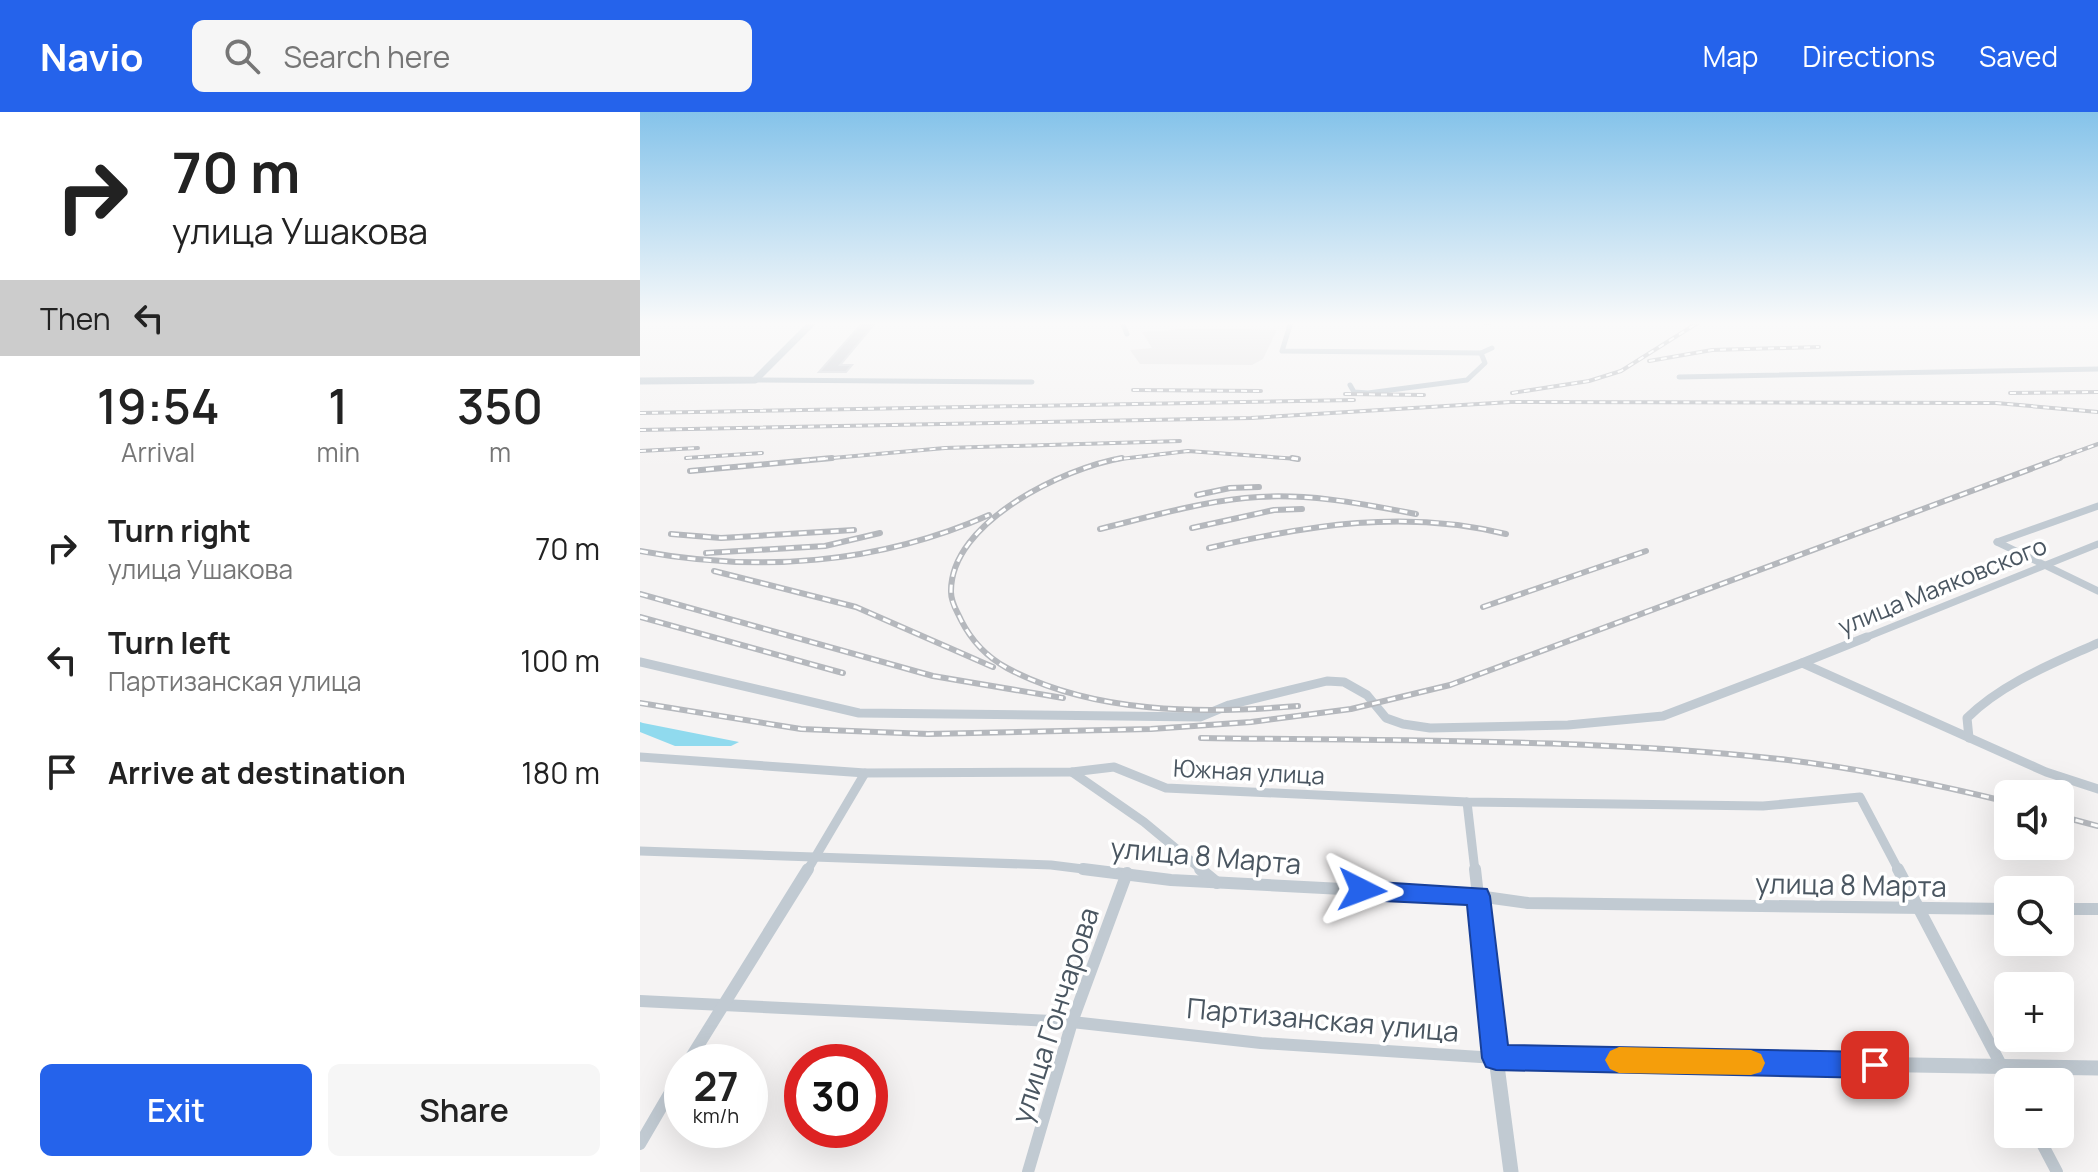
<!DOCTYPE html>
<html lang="en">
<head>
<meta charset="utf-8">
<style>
	body { margin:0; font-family:Manrope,sans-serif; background:#f6f6f6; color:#222; height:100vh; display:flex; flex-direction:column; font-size:30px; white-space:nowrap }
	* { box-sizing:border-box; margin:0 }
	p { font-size:26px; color:#767676 }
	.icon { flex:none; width:44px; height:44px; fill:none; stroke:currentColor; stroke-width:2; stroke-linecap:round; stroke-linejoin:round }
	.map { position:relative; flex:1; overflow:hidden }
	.panel { display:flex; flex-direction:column; background:#fff; width:640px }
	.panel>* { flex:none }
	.hud { background:#fff; color:#222; overflow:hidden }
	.buttons { position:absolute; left:1354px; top:668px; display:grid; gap:16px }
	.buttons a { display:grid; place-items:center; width:80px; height:80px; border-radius:12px; background:#fff; box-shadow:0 8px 32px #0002; font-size:40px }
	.speed { position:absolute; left:24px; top:932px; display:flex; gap:16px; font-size:40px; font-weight:700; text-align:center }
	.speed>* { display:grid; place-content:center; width:104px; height:104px; border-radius:50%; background:#fff; box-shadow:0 8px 32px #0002; line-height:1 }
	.speed small { font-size:20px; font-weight:400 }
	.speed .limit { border:12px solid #d22; background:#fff; color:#111 }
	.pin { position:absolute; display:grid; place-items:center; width:68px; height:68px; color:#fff; margin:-34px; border-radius:16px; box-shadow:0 4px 12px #0006 }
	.me { position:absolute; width:88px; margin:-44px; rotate:93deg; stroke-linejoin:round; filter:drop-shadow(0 0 6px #0008) }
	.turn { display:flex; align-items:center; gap:28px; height:168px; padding:0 40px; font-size:36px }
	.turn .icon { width:104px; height:104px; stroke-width:2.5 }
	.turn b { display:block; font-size:56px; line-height:68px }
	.then { display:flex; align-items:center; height:76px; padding:0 40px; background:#0003; gap:16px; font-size:30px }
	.eta { display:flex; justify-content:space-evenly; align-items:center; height:136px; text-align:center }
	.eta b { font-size:48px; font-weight:600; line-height:56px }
	.cta { display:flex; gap:16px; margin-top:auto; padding:16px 40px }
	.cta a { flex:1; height:92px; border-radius:12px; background:#2563eb; color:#fff; font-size:32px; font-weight:600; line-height:92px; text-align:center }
	.cta a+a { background:#f6f6f6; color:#222 }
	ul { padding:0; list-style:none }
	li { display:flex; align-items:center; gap:24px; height:112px; padding:0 40px }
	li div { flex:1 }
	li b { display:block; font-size:30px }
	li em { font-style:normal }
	header { display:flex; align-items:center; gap:48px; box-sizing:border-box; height:112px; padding:0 40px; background:#2563eb; color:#fff }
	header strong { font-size:38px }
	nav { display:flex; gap:44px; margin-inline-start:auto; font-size:28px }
	.search { width:560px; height:72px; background:#f6f6f6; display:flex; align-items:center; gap:20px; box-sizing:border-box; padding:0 28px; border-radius:12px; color:#767676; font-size:30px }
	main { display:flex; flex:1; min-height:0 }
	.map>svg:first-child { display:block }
	.education { fill:#e6e4e5 }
	.water { fill:#90daee }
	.building { fill:#cdcfd5; stroke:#d7d9de; stroke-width:2 }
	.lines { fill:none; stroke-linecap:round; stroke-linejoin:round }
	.minor-far3 { stroke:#c1cad2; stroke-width:5 }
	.minor-far2 { stroke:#c1cad2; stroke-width:7 }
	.minor-far1 { stroke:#c1cad2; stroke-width:9 }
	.minor { stroke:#c1cad2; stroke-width:12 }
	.tertiary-far1 { stroke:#c1cad2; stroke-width:7 }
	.tertiary { stroke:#c1cad2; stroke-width:15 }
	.rail-far1-casing { stroke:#b5b8bd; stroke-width:4 }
	.rail-casing { stroke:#b5b8bd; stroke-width:6 }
	.rail-far1 { stroke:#fff; stroke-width:2; stroke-dasharray:6; stroke-linecap:butt }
	.rail { stroke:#fff; stroke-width:3; stroke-dasharray:8; stroke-linecap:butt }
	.route { fill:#2563eb; stroke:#184099; stroke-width:2 }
	.slow { fill:#f59e0b }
	.labels { text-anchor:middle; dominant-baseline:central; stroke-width:7; stroke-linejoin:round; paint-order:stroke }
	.street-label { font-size:24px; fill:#4a5661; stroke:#fff }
	.near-street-label { font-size:28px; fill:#4a5661; stroke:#fff }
</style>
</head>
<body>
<header>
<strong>Navio</strong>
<div class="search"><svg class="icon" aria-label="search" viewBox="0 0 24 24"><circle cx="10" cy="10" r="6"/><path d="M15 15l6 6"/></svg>Search here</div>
<nav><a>Map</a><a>Directions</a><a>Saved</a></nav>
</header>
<main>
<section class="panel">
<div class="hud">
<div class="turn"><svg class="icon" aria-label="right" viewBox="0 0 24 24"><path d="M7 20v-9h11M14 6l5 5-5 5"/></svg><div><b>70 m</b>улица Ушакова</div></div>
<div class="then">Then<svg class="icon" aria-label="left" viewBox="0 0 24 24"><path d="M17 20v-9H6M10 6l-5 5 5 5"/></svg></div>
</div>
<div class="eta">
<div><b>19:54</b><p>Arrival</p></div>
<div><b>1</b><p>min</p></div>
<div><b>350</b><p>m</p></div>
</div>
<ul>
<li><svg class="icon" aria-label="right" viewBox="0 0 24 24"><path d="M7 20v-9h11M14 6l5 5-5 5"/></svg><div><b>Turn right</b><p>улица Ушакова</p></div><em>70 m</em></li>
<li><svg class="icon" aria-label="left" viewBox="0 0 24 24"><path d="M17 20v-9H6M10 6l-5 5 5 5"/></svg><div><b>Turn left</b><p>Партизанская улица</p></div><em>100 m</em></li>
<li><svg class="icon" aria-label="arrive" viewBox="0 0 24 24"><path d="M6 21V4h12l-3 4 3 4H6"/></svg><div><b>Arrive at destination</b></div><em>180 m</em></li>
</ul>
<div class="cta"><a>Exit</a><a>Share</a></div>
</section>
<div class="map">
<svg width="1458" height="1060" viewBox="0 0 1458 1060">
	<rect width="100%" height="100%" fill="#f5f3f3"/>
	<!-- education -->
	<path class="education" d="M557,216L637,218L623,247L612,253L500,252L490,238L512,236L502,220Z"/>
	<!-- water -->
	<path class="water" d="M0,610L3,611L99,630L91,634H35L0,620Z"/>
	<!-- building -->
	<path class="building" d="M223,210H236L200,253H212L206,260H179Z"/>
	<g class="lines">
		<!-- minor-far3 -->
		<g class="minor-far3">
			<path d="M482,210L487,222"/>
			<path d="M651,210L642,239L841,241L852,236"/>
			<path d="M844,210H850"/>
			<path d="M1039,265L1458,257"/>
			<path d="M115,268L392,270"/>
			<path d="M710,273L714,280L728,281L827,268L845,251L841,241"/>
		</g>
		<!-- minor-far2 -->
		<g class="minor-far2">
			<path d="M1357,430L1458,479"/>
			<path d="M1357,430L1458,394"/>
			<path d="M1222,527L1458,432"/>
		</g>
		<!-- minor-far1 -->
		<g class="minor-far1">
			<path d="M0,550L219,601L560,605L589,593L687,569L704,570L727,583L746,606L763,612L790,616L928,613L1023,604L1162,551L1406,660L1458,677"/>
			<path d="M1162,551L1227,525"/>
			<path d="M1329,626L1327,606C1362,571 1414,551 1458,531"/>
			<path d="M0,645L225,661L432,660L474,655L526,676L827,690L1123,694L1220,685L1259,759"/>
			<path d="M432,660L504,710L563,759"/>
			<path d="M827,690L835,759"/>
			<path d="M0,739L411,753L459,759"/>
			<path d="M167,759L225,661"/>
		</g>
		<!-- minor -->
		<g class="minor">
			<path d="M443,757L531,768L838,784L888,791L1368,797"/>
			<path d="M560,757L577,771"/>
			<path d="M1258,757L1370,970"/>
			<path d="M1420,797H1458"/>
			<path d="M0,889L432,910L621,931L856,946L835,757"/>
			<path d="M48,950L168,757"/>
			<path d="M1397,1022L1417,1060"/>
			<path d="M0,1032L42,960"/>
			<path d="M388,1060L432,910L487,761"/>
		</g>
		<!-- tertiary-far1 -->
		<path class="tertiary-far1" d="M0,269L115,268L173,210"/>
		<!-- tertiary -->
		<path class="tertiary" d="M871,1060L856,946L1458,956"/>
		<defs>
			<g id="rail-far1">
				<path d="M1009,249L1072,238L1179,235"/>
				<path d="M493,278L621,279"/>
				<path d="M872,281L949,269L981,259L1059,210"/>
				<path d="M1370,281L1458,280"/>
				<path d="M705,282L784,283"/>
				<path d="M0,301L714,288"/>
				<path d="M0,318L611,306L871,290L1356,291L1458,300"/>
				<path d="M0,339L58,336"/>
				<path d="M46,346L122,341"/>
				<path d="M170,348L305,336L540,329"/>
				<path d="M472,348L548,339L658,347"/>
				<path d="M1414,348L1458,332"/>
			</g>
			<g id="rail">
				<path d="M482,346C424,356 310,410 311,480C311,491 317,499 321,508C331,528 347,545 367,556C454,602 562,602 658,594"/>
				<path d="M652,346L658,347"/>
				<path d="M50,359L192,346"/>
				<path d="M557,383L590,376L619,375"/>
				<path d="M552,416L634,398L662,397"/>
				<path d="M460,417C508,405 556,391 605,386C662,380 720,391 776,402"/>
				<path d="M31,422L81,426L214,418"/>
				<path d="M569,436C669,413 765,397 866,422"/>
				<path d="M0,439C118,461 239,452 349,403"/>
				<path d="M66,441L185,434L240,421"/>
				<path d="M74,459L216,495L353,555"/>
				<path d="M0,482L293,564L423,586"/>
				<path d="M843,495L1006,439"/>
				<path d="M0,505L203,561"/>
				<path d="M0,591L161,617L288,622L511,617L611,610L711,597L810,573L1420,346"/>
				<path d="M561,626C756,629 954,626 1148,648C1222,657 1295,672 1368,690"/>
				<path d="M1420,704L1458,714"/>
			</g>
		</defs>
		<!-- rail-far1 casing -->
		<use href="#rail-far1" class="rail-far1-casing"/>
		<!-- rail casing -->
		<use href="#rail" class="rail-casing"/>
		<!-- rail-far1 -->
		<use href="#rail-far1" class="rail-far1"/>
		<!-- rail -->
		<use href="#rail" class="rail"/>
	</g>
	<!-- sky -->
	<linearGradient id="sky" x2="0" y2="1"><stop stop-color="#85c3ea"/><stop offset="0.59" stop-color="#fafafa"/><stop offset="1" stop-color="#fafafa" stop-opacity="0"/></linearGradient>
	<rect width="1458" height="358" fill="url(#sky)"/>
	<!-- route -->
	<path class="route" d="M722,769L847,777L850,784L868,933L1235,940L1245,944L1249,953L1245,962L1235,966L856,958L846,955L842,946L827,793L722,788L714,785L710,778L714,772Z"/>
	<!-- slow -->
	<path class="slow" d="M979,935L1111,938L1121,942L1125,951L1121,960L1111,963L979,961L970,957L965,948L970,939Z"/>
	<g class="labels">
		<!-- street labels -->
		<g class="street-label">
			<text transform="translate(1302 473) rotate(-22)">улица Маяковского</text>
			<text transform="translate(609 659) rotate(3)">Южная улица</text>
		</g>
		<!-- near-street labels -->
		<g class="near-street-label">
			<text transform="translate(566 743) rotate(5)">улица 8 Марта</text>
			<text transform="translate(1211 772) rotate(1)">улица 8 Марта</text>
			<text transform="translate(414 903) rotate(-72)">улица Гончарова</text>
			<text transform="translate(683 907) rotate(5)">Партизанская улица</text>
		</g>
	</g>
</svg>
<div class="buttons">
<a><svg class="icon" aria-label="sound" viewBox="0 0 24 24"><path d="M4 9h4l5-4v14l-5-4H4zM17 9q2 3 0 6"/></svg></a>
<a><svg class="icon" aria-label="search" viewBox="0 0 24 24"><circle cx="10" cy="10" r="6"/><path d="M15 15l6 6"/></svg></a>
<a>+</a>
<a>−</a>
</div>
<div class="speed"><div>27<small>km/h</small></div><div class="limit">30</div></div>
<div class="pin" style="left:1235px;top:953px;background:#d93025"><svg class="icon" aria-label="arrive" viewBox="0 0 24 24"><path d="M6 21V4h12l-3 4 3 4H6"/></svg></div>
<svg class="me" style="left:722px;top:778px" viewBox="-20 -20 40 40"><path d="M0-17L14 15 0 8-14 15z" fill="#2563eb" stroke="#fff" stroke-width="4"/></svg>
</div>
</main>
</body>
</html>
